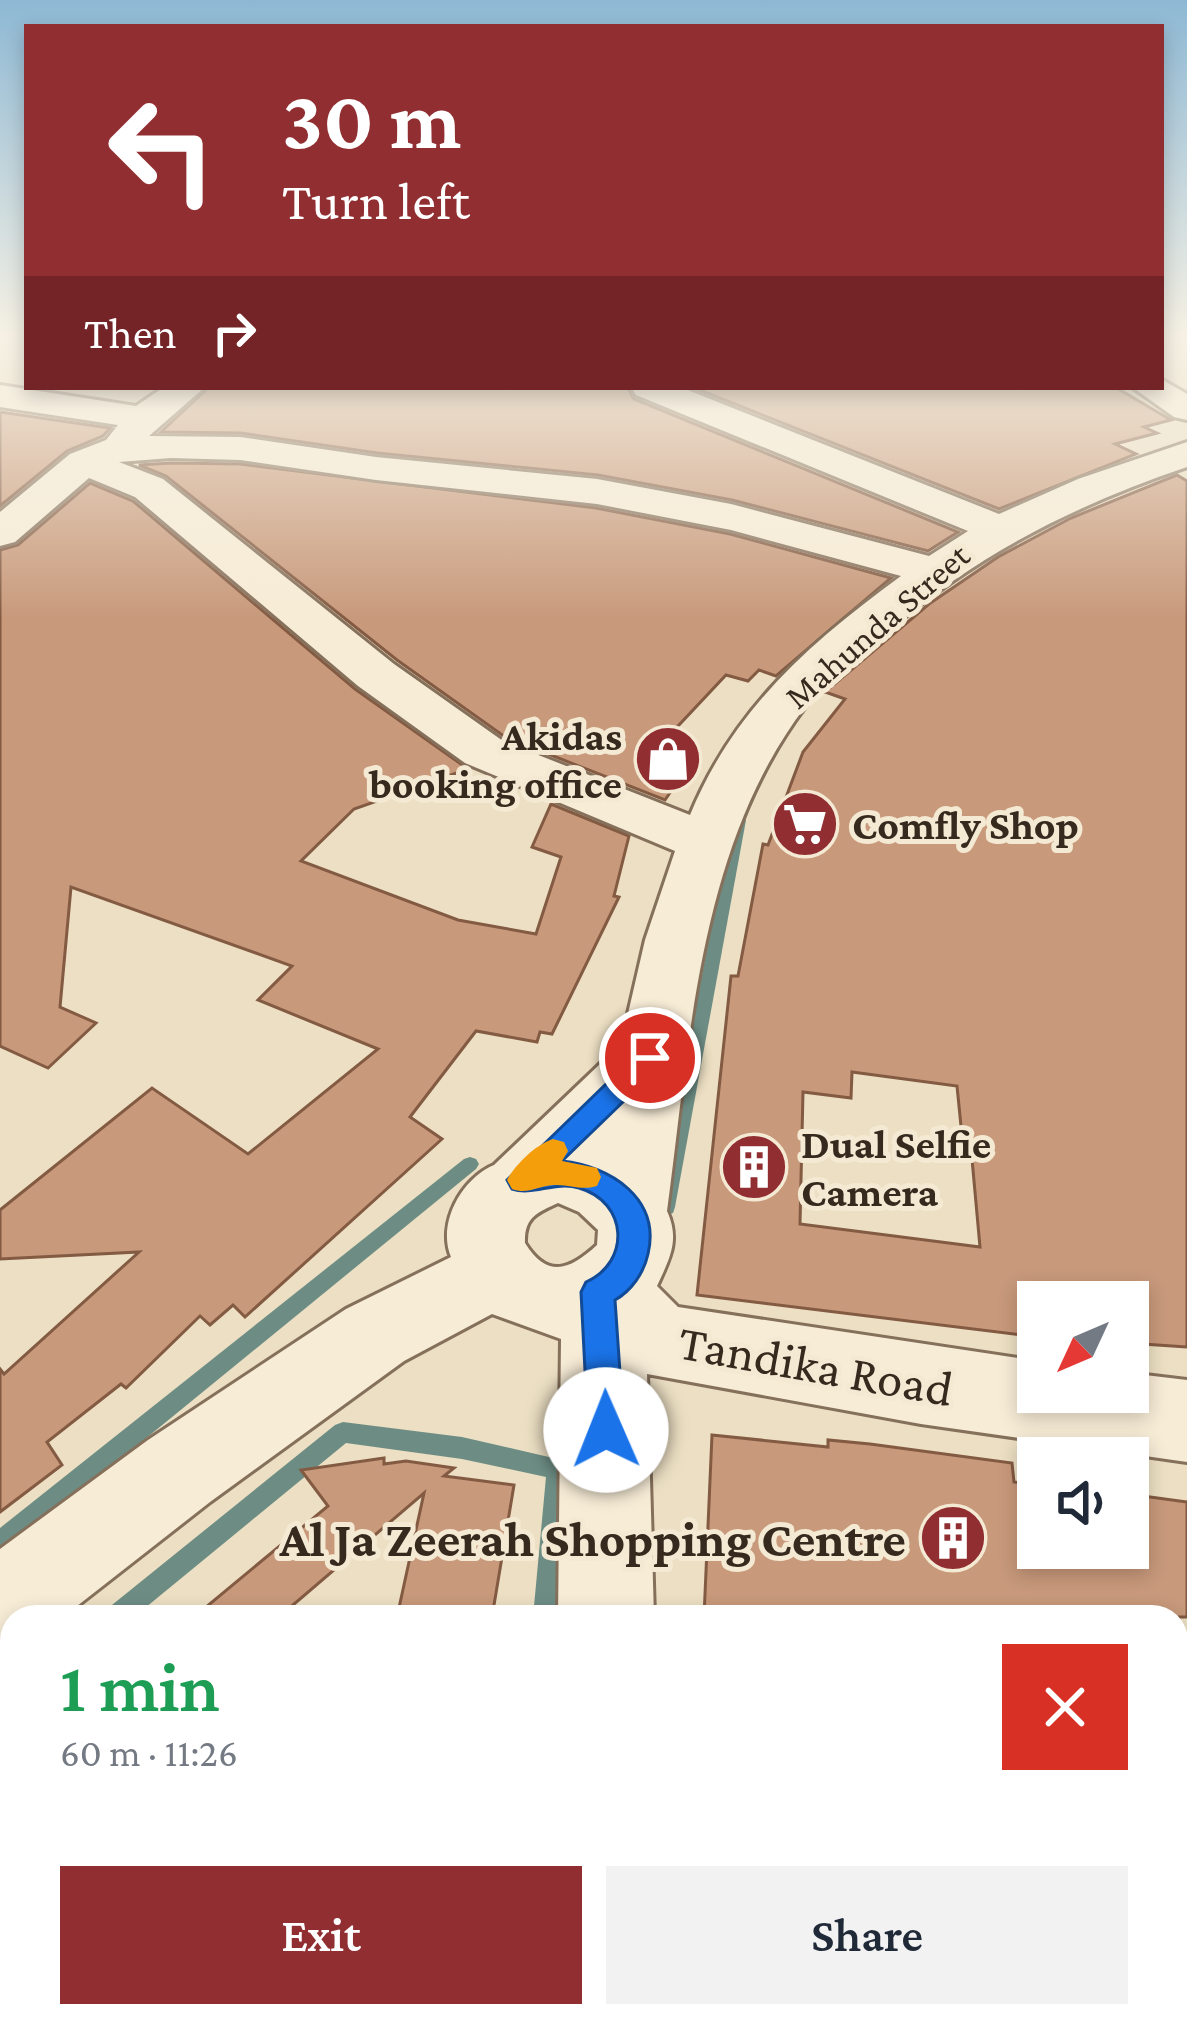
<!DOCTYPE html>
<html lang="en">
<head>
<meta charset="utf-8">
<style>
	body { margin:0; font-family:"Crimson Pro",serif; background:#f2f2f3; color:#1f2937; height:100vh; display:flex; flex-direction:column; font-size:45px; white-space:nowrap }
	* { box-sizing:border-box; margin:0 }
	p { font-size:39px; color:#747a83 }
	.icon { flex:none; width:66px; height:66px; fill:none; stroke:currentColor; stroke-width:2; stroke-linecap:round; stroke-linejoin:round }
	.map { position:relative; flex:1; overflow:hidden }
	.panel { position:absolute; left:0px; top:1605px; width:1188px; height:423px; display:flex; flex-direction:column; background:#fff; border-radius:36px 36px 0 0; box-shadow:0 6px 18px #0003 }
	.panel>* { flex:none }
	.hud { position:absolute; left:24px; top:24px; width:1140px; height:366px; border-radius:0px; box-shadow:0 6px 18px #0003; background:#912e31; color:#fff; overflow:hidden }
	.needle { width:78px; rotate:226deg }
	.tools { position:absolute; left:1017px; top:1281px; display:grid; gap:24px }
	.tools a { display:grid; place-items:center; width:132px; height:132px; border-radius:0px; background:#fff; box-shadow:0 6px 18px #0003; font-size:60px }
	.pin { position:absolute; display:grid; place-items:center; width:102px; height:102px; color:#fff; margin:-51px; border:6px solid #fff; border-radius:50%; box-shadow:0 3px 12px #0007 }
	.me { position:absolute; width:132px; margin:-66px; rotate:359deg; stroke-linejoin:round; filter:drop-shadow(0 0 9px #0008) }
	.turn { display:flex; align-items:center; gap:42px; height:252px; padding:0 60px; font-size:54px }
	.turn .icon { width:156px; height:156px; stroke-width:2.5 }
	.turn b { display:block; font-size:84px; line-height:102px }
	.then { display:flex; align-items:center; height:114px; padding:0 60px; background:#0003; gap:24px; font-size:45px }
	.round { display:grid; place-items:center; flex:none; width:126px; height:126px; border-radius:0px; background:#f2f2f3 }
	.overview { display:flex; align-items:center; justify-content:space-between; height:204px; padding:0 60px }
	h1 { font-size:72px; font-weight:600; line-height:90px; color:#1e9e55 }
	.button { display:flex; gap:24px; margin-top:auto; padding:24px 60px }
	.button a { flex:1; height:138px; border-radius:0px; background:#912e31; color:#fff; font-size:48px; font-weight:600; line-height:138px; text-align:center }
	.button a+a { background:#f2f2f3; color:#1f2937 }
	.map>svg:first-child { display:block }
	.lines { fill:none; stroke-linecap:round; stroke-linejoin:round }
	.stream { fill:#6d8d84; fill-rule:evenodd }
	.building { fill:#c8997b; stroke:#835a42; stroke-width:3; fill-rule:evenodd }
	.minor-casing { stroke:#85705b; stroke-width:6 }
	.minor { fill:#f7ecd6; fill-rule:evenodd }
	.route { fill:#1a73e8; stroke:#114b97; stroke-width:3 }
	.slow { fill:#f59e0b }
	.labels { text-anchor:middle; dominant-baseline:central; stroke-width:10; stroke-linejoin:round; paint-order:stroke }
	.far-street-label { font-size:36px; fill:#36291e; stroke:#f4e9d3 }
	.poi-label { font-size:42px; font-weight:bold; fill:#36291e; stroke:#f4e9d3; text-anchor:start }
	.near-street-label { font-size:51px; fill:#36291e; stroke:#f4e9d3 }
	.near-poi-label { font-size:51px; font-weight:bold; fill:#36291e; stroke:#f4e9d3; text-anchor:end }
</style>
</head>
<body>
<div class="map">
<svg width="1187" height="2027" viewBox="0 0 1187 2027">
	<rect width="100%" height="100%" fill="#ecdfc3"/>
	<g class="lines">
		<!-- stream -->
		<g class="stream">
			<path d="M739,816L746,820L675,1207L673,1213L666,1215L659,1213L657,1207L732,820Z"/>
			<path d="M470,1157L476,1159L479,1164L476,1169L8,1551L0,1554V1528L464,1159Z"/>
			<path d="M343,1422L462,1437L566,1461L569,1469L557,1617H533L546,1477L462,1459L346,1443L134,1617H103L107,1609L335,1425Z"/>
			<path d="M12,1688V1716L0,1722V1694Z"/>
			<path d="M496,2016H524L523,2027H495Z"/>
		</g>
	</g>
	<!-- building -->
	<g class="building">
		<path d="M209,387H627L634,399L958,532L928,551L732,500L598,475L377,453L241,433L161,432Z"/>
		<path d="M692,387H1115L1171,420L1144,427L1157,433L1115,444L1136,454L999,509Z"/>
		<path d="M0,412L110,428L103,436L67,451L0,506Z"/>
		<path d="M171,463L240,464L596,508L730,534L891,578L776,676L759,670L748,681L726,675L648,758L687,768L665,800L505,737L397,660L166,476L139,465Z"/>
		<path d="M1177,475L1187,481V1347L1128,1343V1302H1038V1337L697,1295L731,976H738L763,844L768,845L803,752L845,699L825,692L929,604L998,557L1071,518ZM852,1072L957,1086L963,1146L971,1148L980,1247L800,1224L803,1092L851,1098Z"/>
		<path d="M90,483L133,501L355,689L468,769L354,809L301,861L458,920L536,934L561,857L532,847L551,804L629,836L614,896L619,897L552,1034L540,1032L537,1042L476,1031L410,1117L442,1139L245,1317L233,1305L210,1325L200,1316L126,1388L121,1384L47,1442L62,1465L0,1512V1369L4,1374L139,1252L0,1259V1210L152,1088L248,1154L378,1049L258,1000L292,966L71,887L60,1007L96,1023L48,1068L0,1046V550L18,545Z"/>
		<path d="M712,1435L828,1447V1440L870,1444L1012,1463L1014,1482L1038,1485V1548H1128V1494L1187,1502V1617H704Z"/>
		<path d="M384,1458V1464L406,1461L454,1468L444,1476L514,1485L492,1617H397L424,1493L279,1617H194L328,1506L301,1470Z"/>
	</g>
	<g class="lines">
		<defs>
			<g id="minor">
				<path d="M1161,379L1187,394V420L1174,417L1132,387H1161Z"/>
				<path d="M0,385L136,406L164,387H205L149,436L240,437L376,457L597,479L731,504L929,556L968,531L636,395L631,387H680L999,514L1078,479L1187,442V467C1078,504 981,552 893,627C864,653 829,676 805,707C698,848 690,1042 667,1211C680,1240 670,1258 657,1286L678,1307L1038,1361V1392H1128V1373L1187,1380V1462L921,1424L647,1374L654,1617H558L561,1339L492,1314L404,1361L210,1502L63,1617H12V1649L0,1654V1549L148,1440L346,1309L451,1257C437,1224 461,1179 494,1165L621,1044L645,940L675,851L465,763L358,686L135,497L89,478L15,542L0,546V512L70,454L106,440L118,425L0,407ZM171,458L240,460L376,480L597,504L731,530L901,576C811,642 734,708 690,815L503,741L394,664L163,479L119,462ZM558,1203L579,1212L598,1230L597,1245C571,1269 548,1280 525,1243C524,1218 536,1213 558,1203Z"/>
				<path d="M533,2016H647V2027H531Z"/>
			</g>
		</defs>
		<!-- minor casing -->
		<use href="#minor" class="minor-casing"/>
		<!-- minor -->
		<use href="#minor" class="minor"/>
	</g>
	<!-- sky -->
	<linearGradient id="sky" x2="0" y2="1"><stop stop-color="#8db8d4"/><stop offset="0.54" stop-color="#f6f1e4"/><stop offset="1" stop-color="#f6f1e4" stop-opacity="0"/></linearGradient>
	<rect width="1187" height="620" fill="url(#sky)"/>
	<!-- route -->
	<path class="route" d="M650,1047L664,1058L660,1066L562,1161C611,1166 661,1199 648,1254C644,1273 631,1291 615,1300L624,1430L619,1442L606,1447L593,1442L588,1430L581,1292L586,1282C631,1262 628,1202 579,1188C555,1181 533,1196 512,1189L507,1180L640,1051Z"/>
	<!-- slow -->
	<path class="slow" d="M553,1139L564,1142L568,1151L562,1161L597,1168L601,1177L597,1186C581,1191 570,1184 554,1185C537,1186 528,1195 512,1189L507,1180C516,1164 535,1145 553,1139Z"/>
	<!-- icons -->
	<defs>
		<symbol id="shop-disc" viewBox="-11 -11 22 22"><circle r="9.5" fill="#912e31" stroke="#f4e9d3"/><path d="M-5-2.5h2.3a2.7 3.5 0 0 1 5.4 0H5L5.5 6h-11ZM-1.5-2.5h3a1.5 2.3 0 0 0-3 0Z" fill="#fff"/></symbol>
		<symbol id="supermarket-disc" viewBox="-11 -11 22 22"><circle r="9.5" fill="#912e31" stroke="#f4e9d3"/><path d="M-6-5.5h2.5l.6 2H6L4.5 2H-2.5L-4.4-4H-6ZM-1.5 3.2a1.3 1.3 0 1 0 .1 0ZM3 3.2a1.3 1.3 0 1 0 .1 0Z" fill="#fff"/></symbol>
		<symbol id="building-disc" viewBox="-11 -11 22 22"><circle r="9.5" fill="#912e31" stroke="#f4e9d3"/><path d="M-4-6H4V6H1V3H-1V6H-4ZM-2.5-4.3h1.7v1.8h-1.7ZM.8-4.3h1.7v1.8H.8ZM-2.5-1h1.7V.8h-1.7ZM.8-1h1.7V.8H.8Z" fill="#fff"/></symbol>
	</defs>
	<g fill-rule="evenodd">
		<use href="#shop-disc" x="630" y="721" width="76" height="76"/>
		<use href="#supermarket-disc" x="767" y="786" width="76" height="76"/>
		<use href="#building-disc" x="716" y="1129" width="76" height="76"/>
		<use href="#building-disc" x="915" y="1500" width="76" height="76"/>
	</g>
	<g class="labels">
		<!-- far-street labels -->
		<g class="far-street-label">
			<text transform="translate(877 626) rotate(-41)">Mahunda Street</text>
		</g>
		<!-- poi labels -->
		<g class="poi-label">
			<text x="622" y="735" text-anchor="end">Akidas<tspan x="622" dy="48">booking office</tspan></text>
			<text x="852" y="824">Comfly Shop</text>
			<text x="801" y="1143">Dual Selfie<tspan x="801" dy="48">Camera</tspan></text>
		</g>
		<!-- near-street labels -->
		<g class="near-street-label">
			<text transform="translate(816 1365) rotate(10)">Tandika Road</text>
		</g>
		<!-- near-poi labels -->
		<g class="near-poi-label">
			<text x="906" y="1538">Al Ja Zeerah Shopping Centre</text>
		</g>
	</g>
</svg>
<div class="tools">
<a><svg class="needle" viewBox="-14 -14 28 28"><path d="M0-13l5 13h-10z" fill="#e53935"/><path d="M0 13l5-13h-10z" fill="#747a83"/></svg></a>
<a><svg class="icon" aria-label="sound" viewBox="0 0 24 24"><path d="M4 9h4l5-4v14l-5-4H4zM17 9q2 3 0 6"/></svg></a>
</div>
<div class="pin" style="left:650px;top:1058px;background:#d93025"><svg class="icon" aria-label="arrive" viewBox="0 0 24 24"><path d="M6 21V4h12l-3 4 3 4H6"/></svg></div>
<svg class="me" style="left:606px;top:1430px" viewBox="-20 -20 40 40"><circle r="19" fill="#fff"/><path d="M0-13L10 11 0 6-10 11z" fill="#1a73e8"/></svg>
<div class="hud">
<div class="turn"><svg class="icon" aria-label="left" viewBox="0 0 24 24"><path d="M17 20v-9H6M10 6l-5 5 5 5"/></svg><div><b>30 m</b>Turn left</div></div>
<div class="then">Then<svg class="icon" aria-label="right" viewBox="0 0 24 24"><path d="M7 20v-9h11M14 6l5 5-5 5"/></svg></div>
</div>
<section class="panel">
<div class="overview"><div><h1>1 min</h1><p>60 m · 11:26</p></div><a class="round" style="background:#d93025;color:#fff"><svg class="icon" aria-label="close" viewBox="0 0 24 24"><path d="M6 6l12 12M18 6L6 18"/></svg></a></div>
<div class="button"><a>Exit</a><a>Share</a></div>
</section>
</div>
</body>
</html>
